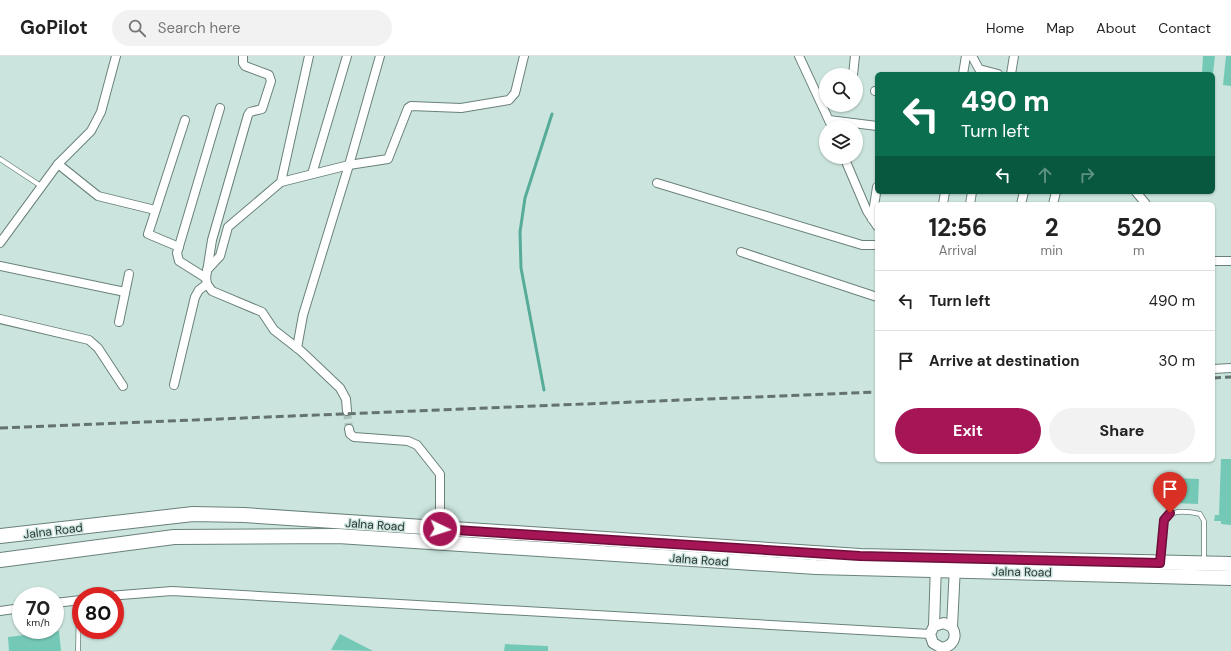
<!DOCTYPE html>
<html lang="en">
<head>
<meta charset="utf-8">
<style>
	body { margin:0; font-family:"DM Sans",sans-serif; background:#f2f2f2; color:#222; height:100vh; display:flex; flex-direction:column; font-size:15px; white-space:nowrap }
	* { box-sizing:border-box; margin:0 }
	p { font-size:13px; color:#767676 }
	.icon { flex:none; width:22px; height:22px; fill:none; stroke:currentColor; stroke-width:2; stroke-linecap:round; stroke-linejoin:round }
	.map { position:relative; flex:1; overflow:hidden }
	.drawer { position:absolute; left:875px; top:146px; width:340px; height:260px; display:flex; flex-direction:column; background:#fff; border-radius:6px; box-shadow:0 1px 3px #0004 }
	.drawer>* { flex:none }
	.top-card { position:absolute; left:875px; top:16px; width:340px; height:122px; border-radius:6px; box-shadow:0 1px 3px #0004; background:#0b6e4f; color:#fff; overflow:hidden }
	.buttons { position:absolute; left:819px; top:12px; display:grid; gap:8px }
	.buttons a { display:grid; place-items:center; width:44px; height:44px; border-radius:50%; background:#fff; box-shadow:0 1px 3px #0004; font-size:20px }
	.speed { position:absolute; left:12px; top:531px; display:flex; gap:8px; font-size:20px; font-weight:700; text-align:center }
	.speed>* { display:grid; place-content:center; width:52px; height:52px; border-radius:50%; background:#fff; box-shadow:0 1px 3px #0004; line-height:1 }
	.speed small { font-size:10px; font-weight:400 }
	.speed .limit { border:6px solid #d22; background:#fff; color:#111 }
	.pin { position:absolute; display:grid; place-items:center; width:34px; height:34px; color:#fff; margin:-41px -17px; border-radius:50% 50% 50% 0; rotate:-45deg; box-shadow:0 0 4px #0007 }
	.pin .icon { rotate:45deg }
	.me { position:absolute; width:44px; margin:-22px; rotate:94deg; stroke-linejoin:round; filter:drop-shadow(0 0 3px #0008) }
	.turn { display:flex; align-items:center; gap:14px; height:84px; padding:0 20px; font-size:18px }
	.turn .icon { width:52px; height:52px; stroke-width:2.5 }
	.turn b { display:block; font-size:28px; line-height:34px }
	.lanes { display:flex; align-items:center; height:38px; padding:0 20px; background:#0003; justify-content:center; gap:20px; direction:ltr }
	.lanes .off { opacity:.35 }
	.eta { display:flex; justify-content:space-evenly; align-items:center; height:68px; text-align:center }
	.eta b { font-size:24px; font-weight:700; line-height:28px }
	.cta { display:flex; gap:8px; margin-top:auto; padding:8px 20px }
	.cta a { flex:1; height:46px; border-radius:24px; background:#a61657; color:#fff; font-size:16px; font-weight:700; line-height:46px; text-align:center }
	.cta a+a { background:#f2f2f2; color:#222 }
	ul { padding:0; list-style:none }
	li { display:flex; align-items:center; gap:12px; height:60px; padding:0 20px; border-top:1px solid #e0e0e0 }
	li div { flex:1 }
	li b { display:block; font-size:15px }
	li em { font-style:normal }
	header { display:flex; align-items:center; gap:24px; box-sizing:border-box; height:56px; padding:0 20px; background:#fff; border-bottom:1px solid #e0e0e0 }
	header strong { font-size:19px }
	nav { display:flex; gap:22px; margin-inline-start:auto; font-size:14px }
	.search { width:280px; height:36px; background:#f2f2f2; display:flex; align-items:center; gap:10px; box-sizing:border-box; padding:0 14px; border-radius:22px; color:#767676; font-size:15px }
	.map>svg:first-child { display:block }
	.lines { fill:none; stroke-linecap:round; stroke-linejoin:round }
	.stream { stroke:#56ab99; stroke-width:3 }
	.building { fill:#74c9b6 }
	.minor-tunnel { stroke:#abc2bc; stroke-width:8; stroke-dasharray:8 4; stroke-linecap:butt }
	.service-casing { stroke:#6a817b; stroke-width:5.5 }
	.minor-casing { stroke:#6a817b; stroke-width:10 }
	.tertiary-casing { stroke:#6a817b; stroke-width:12 }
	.trunk-casing { stroke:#6a817b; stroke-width:16 }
	.service { stroke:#fff; stroke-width:4 }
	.minor { stroke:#fff; stroke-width:8 }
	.tertiary { stroke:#fff; stroke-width:10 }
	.trunk { stroke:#fff; stroke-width:14 }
	.rail { stroke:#647370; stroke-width:3; stroke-dasharray:8 4; stroke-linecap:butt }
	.route-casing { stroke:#6c0e39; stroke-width:10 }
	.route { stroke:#a61657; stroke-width:7 }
	.labels { text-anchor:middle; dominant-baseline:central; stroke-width:3; stroke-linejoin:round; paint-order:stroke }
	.street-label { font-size:12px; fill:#2d3735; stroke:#cbe5de }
</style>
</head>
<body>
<header>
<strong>GoPilot</strong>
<div class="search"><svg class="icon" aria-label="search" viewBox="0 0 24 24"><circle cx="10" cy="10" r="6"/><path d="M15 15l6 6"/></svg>Search here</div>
<nav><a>Home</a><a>Map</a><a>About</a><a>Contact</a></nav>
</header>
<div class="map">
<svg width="1231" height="595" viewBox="0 0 1231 595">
	<rect width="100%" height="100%" fill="#cbe5de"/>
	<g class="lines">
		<!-- stream -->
		<path class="stream" d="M544,334L521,212L520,176L525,142L552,58"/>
	</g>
	<!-- building -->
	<g class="building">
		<path d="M1203,0H1215L1213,18H1202Z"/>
		<path d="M1226,0H1231V30L1223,29Z"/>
		<path d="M1221,403H1231V469L1221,468V465H1214L1215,459H1219Z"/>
		<path d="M1174,422L1199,423L1198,448L1173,447Z"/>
		<path d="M59,575L61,595H9L8,581Z"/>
		<path d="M340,578L373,595L331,594Z"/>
		<path d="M505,588L548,590V595H504Z"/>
	</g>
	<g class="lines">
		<!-- minor-tunnel -->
		<path class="minor-tunnel" d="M347,355L349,373"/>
		<defs>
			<g id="service">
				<path d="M0,103L41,130"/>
				<path d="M1161,504C1164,470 1156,448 1200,458L1204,465V505"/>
				<path d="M78,595L79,544"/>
			</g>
			<g id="minor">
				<path d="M243,0V7L245,10L269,19L271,25L262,53L250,56L248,59L212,184L206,222L207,228L212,235L262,256L274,274L301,295L340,332L346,343L347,355"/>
				<path d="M799,0L832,71"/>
				<path d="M972,0L979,13L998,18"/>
				<path d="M963,18L966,0"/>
				<path d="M1011,18L1014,0"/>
				<path d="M853,19L855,0"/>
				<path d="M875,35H877"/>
				<path d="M829,64L877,70"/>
				<path d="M844,101L867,155L877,170"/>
				<path d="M58,108L98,140L155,154"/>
				<path d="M312,118L347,0"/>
				<path d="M281,126L309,0"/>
				<path d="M657,127L862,189H877"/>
				<path d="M1136,136L1146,148"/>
				<path d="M943,148L945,136"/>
				<path d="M970,148L972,136"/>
				<path d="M1021,148L1024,136"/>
				<path d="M1053,148L1056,136"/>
				<path d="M872,163L877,131"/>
				<path d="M0,187L58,108L91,75L101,56L116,0"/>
				<path d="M179,191L148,178L185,64"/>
				<path d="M741,196L877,241"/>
				<path d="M1213,205H1231"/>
				<path d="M0,210L125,236"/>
				<path d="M207,214L220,200L228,171L281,126L349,109L388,103L408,52L411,50L461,52L509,44L515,37L524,0"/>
				<path d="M206,222L179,205L177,197L220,52"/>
				<path d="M0,263L89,284L98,292L123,330"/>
				<path d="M119,266L129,218"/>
				<path d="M297,292L303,259L349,109L380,0"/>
				<path d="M1213,313L1231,312"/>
				<path d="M174,329L195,241L199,234L207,228"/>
				<path d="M349,373L350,378L354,381L408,385L417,389L440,418V473"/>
				<path d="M108,540L172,535L930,578"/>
				<path d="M55,547L81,544"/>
				<path d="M0,555L21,552"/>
			</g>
			<g id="tertiary">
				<path d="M934,570L936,508"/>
				<path d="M952,571L944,567L934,570L930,578L933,587L942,592C953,590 958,581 952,571L955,510"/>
			</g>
			<g id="trunk">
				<path d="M0,480L193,458L244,459L860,500L1231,508"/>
				<path d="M0,504L174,481L338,480L816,511L1231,522"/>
			</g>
		</defs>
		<!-- service casing -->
		<use href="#service" class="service-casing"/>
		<!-- minor casing -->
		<use href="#minor" class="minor-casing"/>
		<!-- tertiary casing -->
		<use href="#tertiary" class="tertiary-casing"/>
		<!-- trunk casing -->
		<use href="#trunk" class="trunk-casing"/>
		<!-- service -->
		<use href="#service" class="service"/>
		<!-- minor -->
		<use href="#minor" class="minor"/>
		<!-- tertiary -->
		<use href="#tertiary" class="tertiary"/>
		<!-- trunk -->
		<use href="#trunk" class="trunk"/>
		<!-- rail -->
		<g class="rail">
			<path d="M1213,322L1231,321"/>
			<path d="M0,372L877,336"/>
		</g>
	</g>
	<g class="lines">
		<defs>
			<path id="route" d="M440,473L860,500L1160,507L1164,464L1170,457"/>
		</defs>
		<!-- route casing -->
		<use href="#route" class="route-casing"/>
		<!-- route -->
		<use href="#route" class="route"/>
	</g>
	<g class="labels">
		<!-- street labels -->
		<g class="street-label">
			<text transform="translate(375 469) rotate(4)">Jalna Road</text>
			<text transform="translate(53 475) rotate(-7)">Jalna Road</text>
			<text transform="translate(699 504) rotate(4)">Jalna Road</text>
			<text transform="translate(1022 516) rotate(1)">Jalna Road</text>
		</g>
	</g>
</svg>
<div class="buttons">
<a><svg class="icon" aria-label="search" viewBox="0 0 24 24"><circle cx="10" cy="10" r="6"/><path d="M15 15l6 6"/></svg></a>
<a><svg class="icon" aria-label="layers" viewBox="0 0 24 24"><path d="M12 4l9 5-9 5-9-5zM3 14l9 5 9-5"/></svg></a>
</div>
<div class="speed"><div>70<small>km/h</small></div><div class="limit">80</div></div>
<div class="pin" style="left:1170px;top:457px;background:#d93025"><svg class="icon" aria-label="arrive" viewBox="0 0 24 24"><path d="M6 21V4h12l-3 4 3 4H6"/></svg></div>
<svg class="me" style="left:440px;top:473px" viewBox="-20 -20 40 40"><circle r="17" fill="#a61657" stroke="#fff" stroke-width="3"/><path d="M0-11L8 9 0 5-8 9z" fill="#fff"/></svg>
<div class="top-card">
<div class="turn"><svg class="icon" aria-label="left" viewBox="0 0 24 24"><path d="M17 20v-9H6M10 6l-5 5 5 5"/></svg><div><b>490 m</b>Turn left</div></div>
<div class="lanes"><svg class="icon" aria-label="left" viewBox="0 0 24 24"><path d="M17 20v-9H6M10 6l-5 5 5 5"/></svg><svg class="icon off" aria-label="ahead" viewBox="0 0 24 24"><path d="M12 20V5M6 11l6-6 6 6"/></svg><svg class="icon off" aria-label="right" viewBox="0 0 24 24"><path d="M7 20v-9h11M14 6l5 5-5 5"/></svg></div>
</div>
<section class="drawer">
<div class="eta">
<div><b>12:56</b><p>Arrival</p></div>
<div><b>2</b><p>min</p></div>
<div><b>520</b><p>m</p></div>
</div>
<ul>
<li><svg class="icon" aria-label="left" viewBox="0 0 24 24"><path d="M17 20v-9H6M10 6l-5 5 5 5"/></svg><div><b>Turn left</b></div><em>490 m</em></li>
<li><svg class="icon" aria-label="arrive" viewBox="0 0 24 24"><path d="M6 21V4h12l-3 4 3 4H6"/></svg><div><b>Arrive at destination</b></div><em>30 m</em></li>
</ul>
<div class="cta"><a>Exit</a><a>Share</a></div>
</section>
</div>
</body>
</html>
